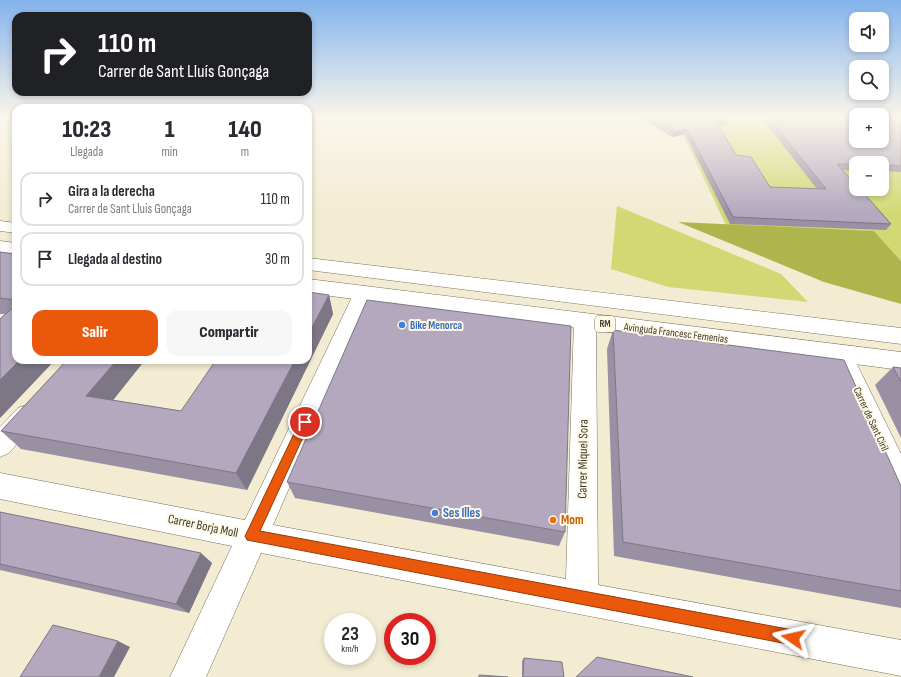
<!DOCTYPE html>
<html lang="es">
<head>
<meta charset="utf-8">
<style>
	body { margin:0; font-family:"Sofia Sans Condensed",sans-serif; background:#f7f7f7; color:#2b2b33; height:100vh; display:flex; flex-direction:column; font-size:15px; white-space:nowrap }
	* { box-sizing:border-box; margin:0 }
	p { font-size:13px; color:#7c7c81 }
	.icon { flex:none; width:22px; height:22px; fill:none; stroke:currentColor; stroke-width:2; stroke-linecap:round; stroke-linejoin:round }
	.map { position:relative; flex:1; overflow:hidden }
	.details { position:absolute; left:12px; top:104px; width:300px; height:260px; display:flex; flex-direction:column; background:#fff; border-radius:12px; box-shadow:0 2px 6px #0003 }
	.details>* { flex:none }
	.top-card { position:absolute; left:12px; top:12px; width:300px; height:84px; border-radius:12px; box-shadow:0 2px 6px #0003; background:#202124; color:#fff; overflow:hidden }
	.fabs { position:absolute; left:849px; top:12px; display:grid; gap:8px }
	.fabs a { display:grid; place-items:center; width:40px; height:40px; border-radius:8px; background:#fff; box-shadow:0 2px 6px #0003; font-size:20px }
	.speed { position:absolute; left:324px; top:613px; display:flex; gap:8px; font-size:20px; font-weight:700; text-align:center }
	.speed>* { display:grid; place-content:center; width:52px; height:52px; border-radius:50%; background:#fff; box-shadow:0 2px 6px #0003; line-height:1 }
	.speed small { font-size:10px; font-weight:400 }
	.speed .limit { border:6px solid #d22; background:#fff; color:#111 }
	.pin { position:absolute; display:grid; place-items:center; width:34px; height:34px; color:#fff; margin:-17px; border:2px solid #fff; border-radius:50%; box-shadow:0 1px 4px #0007 }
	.me { position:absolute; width:44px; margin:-22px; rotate:281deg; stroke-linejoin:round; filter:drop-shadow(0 0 3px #0008) }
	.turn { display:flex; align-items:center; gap:14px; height:84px; padding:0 20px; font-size:18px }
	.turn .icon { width:52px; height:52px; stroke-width:2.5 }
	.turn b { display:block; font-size:28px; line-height:34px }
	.eta { display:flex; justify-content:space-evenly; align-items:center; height:68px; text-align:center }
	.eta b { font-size:24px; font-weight:800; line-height:28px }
	.button { display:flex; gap:8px; margin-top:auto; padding:8px 20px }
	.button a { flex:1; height:46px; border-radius:12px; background:#ea580c; color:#fff; font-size:16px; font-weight:800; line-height:46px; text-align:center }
	.button a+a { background:#f7f7f7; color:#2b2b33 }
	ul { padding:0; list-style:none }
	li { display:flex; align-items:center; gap:12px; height:54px; margin:0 8px 6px; padding:0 12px; border:2px solid #e1e1e2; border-radius:12px }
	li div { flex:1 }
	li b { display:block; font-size:15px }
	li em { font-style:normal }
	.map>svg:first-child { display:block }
	.green { fill:#d2d974; fill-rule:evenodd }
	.forest { fill:#aeb54d }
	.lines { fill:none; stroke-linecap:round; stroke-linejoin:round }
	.street-casing { stroke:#756e58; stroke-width:1 }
	.primary-casing { stroke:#756e58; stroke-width:1 }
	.street { fill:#fff; fill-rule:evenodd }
	.primary { fill:#fff; fill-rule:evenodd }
	.wall { fill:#9a90a3 }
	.shaded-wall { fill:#7d7685 }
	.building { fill:#b3a8be; stroke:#7d7685 }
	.route { fill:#ea580c; stroke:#983908 }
	.shop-dot { fill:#3f7fe0; stroke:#fff9e5; stroke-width:1.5 }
	.food-dot { fill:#e8710a; stroke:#fff9e5; stroke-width:1.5 }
	.labels { text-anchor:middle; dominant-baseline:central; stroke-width:4; stroke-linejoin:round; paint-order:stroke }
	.shield { fill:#fff9e5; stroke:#767366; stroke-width:1 }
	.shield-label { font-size:10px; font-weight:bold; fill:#3c3a30 }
	.shop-label { font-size:11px; font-weight:bold; fill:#366cbe; stroke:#fff9e5; text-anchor:start }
	.street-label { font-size:11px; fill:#3c3a30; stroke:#fff9e5 }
	.near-street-label { font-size:13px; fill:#3c3a30; stroke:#fff9e5 }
	.near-shop-label { font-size:13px; font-weight:bold; fill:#366cbe; stroke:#fff9e5; text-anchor:start }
	.near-food-label { font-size:13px; font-weight:bold; fill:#c56008; stroke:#fff9e5; text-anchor:start }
</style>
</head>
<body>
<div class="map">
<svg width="901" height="677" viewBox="0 0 901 677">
	<rect width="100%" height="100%" fill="#f3ecd3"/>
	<!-- green -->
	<g class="green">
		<path d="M675,118L768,121L856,141H882L901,125V261L874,231L726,225ZM856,163H882V189H856Z"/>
		<path d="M617,206L781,274L808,302L668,287L611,269Z"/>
	</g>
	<!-- forest -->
	<path class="forest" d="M678,222L874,231L901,261V304L824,282Z"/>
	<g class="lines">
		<defs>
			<g id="street">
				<path d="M364,286L371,288L374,293L273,525L566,579L574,321L577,316L585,313L593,316L596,321L598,585L901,640V676L261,553L206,677H170L232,546L0,499V473L245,520L354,293L357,288Z"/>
				<path d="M841,345L849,348L901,454V497L891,493L830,354L833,348Z"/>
				<path d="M27,405L36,408L40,415L36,422L9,453L0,457V427L18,408Z"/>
			</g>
			<g id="primary">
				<path d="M0,221L16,223V233L0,231Z"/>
				<path d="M0,241L16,243V255L0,253Z"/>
				<path d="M308,258L901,328V344L308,270Z"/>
				<path d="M308,279L901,352V370L308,293Z"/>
			</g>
		</defs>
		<!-- street casing -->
		<use href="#street" class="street-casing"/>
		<!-- primary casing -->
		<use href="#primary" class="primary-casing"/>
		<!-- street -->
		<use href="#street" class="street"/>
		<!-- primary -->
		<use href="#primary" class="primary"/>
	</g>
	<!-- wall -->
	<g class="wall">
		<path d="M641,118H725L728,119L726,125L719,126L736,155L770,187L817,189L765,122L766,118H901V172L882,171V163H856V171L843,170L891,224L886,230L730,224L685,134L672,137Z"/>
		<path d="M0,252L16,254V360H55L0,418V319L5,314H0Z"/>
		<path d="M329,295L333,314L247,490L21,449L1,431L67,360H145L113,400L181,411Z"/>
		<path d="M613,330L901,486V608L614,556L607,349Z"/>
		<path d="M893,367L901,368V438L875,385Z"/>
		<path d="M287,482L565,532L559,546L295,498Z"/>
		<path d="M0,512L212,563L189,613L0,570Z"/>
		<path d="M524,658L564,677H522V661Z"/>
	</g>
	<!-- shaded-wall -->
	<g class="shaded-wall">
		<path d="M728,119L726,125L714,128L716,122Z"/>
		<path d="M687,129L685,134L672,137L674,132Z"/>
		<path d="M329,295L333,314L247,490L236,473L295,360H308V335Z"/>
		<path d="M20,360H55L0,418V380Z"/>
		<path d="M117,360H145L102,414L86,396Z"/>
		<path d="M201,553L212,563L189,613L176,604Z"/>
		<path d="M118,641L130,647L114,677H99Z"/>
	</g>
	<!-- building -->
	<g class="building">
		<path d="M652,118H725L728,119L716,122L736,155L751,157L770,187L826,189L769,118H856V141H882V118H901V166L882,165V163H856V164H837L856,185V189H860L891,224L733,217L687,129L674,132Z"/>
		<path d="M0,252L16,254V300L0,298Z"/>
		<path d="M308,292L329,295L308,335Z"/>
		<path d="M367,300L571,326L565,532L287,482Z"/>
		<path d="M16,305V360H20L0,380V319Z"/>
		<path d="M613,330L844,360L901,486V591L623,542Z"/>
		<path d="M67,360H117L86,396L181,411L216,360H295L236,473L1,431Z"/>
		<path d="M893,367L901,368V382Z"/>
		<path d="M0,512L201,553L176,604L0,564Z"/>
		<path d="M53,625L118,641L99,677H20Z"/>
		<path d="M597,657L693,677H576Z"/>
		<path d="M524,658L562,662L564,677H523Z"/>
		<path d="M479,675L508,677H479Z"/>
	</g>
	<!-- sky -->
	<linearGradient id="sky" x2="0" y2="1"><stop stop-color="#84b3ec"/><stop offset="0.55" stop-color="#faf6eb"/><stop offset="1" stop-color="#faf6eb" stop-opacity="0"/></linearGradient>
	<rect width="901" height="213" fill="url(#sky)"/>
	<!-- route -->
	<path class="route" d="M305,417L308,419L310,422L260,531L793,630L798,632L800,638L798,643L793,645L247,540L245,536L247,532L301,419Z"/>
	<!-- markers -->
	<g class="shop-dot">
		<circle cx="402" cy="325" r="4"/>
		<circle cx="435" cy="513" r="4"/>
	</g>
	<circle class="food-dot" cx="553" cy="520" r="4"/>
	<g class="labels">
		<!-- shield labels -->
		<rect class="shield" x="595" y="316" width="20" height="16" rx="3"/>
		<g class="shield-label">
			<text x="605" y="324">RM</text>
		</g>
		<!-- shop labels -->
		<g class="shop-label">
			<text x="410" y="325">Bike Menorca</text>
		</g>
		<!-- street labels -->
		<g class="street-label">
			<text transform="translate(676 333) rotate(7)">Avinguda Francesc Femenias</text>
			<text transform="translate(871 419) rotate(65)">Carrer de Sant Ciril</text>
		</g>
		<!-- near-street labels -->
		<g class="near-street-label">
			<text transform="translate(583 459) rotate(-89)">Carrer Miquel Sora</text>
			<text transform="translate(203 526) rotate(12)">Carrer Borja Moll</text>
		</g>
		<!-- near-shop labels -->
		<g class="near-shop-label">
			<text x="443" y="513">Ses Illes</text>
		</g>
		<!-- near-food labels -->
		<g class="near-food-label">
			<text x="561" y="520">Mom</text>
		</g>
	</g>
</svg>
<div class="fabs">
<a><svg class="icon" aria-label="sound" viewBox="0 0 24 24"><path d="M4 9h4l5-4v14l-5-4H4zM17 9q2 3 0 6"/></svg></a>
<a><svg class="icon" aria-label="search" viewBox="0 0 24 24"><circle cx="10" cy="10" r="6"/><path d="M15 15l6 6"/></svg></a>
<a>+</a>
<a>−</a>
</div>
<div class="speed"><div>23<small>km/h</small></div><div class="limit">30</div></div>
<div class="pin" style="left:305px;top:422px;background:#d93025"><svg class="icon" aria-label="arrive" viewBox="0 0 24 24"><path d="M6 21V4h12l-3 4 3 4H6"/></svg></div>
<svg class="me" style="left:793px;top:638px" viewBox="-20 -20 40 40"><path d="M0-17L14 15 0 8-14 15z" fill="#ea580c" stroke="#fff" stroke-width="4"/></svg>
<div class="top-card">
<div class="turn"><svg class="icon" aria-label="right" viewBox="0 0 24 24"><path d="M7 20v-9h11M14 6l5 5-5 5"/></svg><div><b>110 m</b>Carrer de Sant Lluís Gonçaga</div></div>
</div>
<section class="details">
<div class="eta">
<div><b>10:23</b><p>Llegada</p></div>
<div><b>1</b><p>min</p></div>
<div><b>140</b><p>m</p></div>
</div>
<ul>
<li><svg class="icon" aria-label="right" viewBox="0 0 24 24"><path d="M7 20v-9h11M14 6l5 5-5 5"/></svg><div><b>Gira a la derecha</b><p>Carrer de Sant Lluís Gonçaga</p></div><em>110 m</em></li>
<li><svg class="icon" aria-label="arrive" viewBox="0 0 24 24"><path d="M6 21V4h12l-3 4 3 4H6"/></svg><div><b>Llegada al destino</b></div><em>30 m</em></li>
</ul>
<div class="button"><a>Salir</a><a>Compartir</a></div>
</section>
</div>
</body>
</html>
